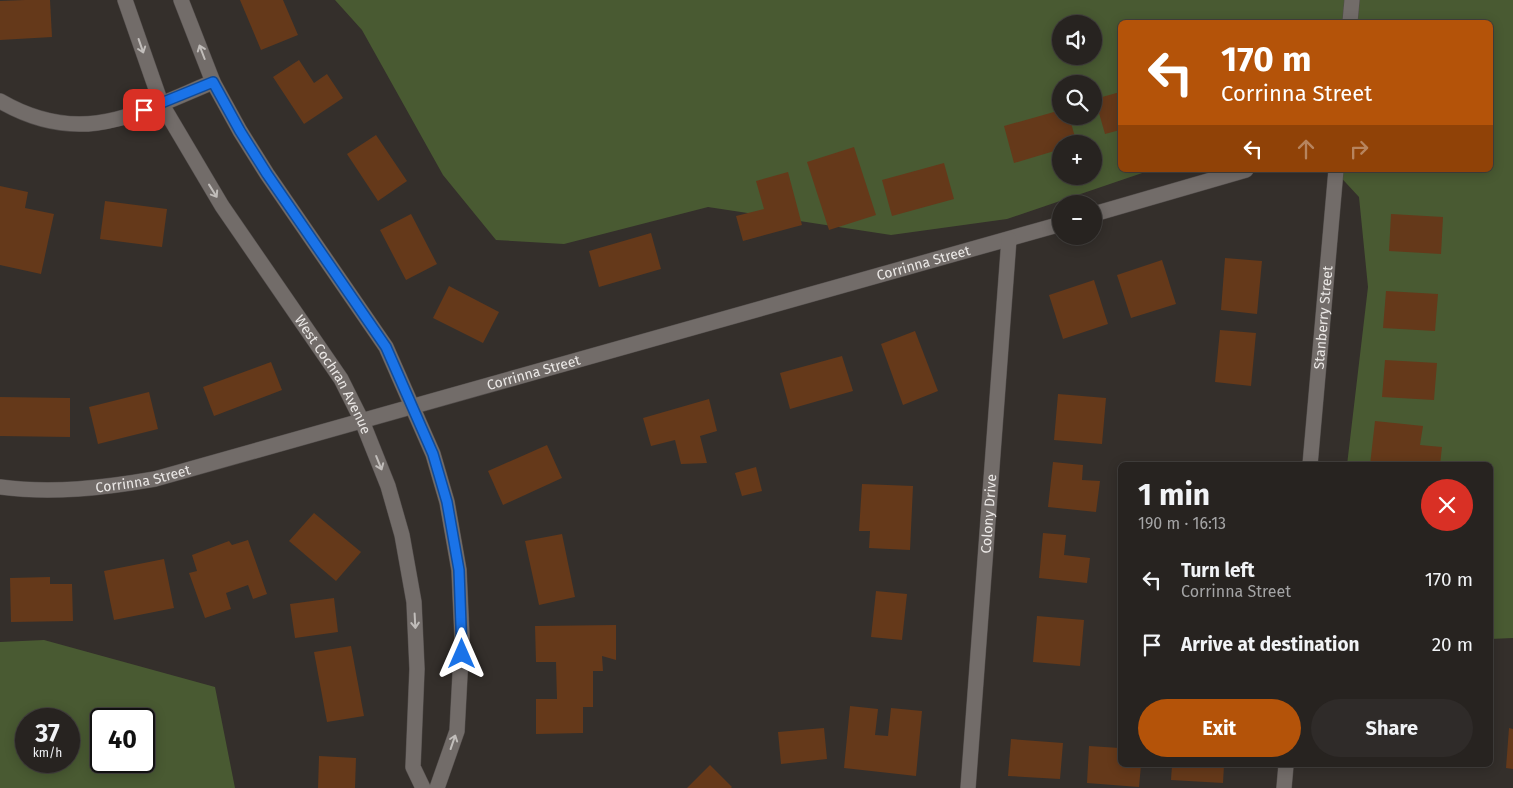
<!DOCTYPE html>
<html lang="en">
<head>
<meta charset="utf-8">
<style>
	body { margin:0; font-family:"Fira Sans",sans-serif; background:#2f2b29; color:#f1f3f6; height:100vh; display:flex; flex-direction:column; font-size:19px; white-space:nowrap }
	* { box-sizing:border-box; margin:0 }
	p { font-size:16px; color:#a4a4a5 }
	.icon { flex:none; width:28px; height:28px; fill:none; stroke:currentColor; stroke-width:2; stroke-linecap:round; stroke-linejoin:round }
	.map { position:relative; flex:1; overflow:hidden }
	.side { position:absolute; left:1118px; top:462px; width:375px; height:305px; display:flex; flex-direction:column; background:#272320; border-radius:8px; box-shadow:0 2px 12px #0003,0 0 0 1px #43403e }
	.side>* { flex:none }
	.hud { position:absolute; left:1118px; top:20px; width:375px; height:152px; border-radius:8px; box-shadow:0 2px 12px #0003,0 0 0 1px #43403e; background:#b45309; color:#fff; overflow:hidden }
	.buttons { position:absolute; left:1052px; top:15px; display:grid; gap:10px }
	.buttons a { display:grid; place-items:center; width:50px; height:50px; border-radius:50%; background:#272320; box-shadow:0 2px 12px #0003,0 0 0 1px #43403e; font-size:25px }
	.speed { position:absolute; left:15px; top:708px; display:flex; gap:10px; font-size:25px; font-weight:700; text-align:center }
	.speed>* { display:grid; place-content:center; width:65px; height:65px; border-radius:50%; background:#272320; box-shadow:0 2px 12px #0003,0 0 0 1px #43403e; line-height:1 }
	.speed small { font-size:12px; font-weight:400 }
	.speed .limit { border:2px solid #111; border-radius:8px; background:#fff; color:#111 }
	.pin { position:absolute; display:grid; place-items:center; width:42px; height:42px; color:#fff; margin:-21px; border-radius:10px; box-shadow:0 2px 8px #0006 }
	.me { position:absolute; width:55px; margin:-28px; rotate:0deg; stroke-linejoin:round; filter:drop-shadow(0 0 4px #0008) }
	.turn { display:flex; align-items:center; gap:18px; height:105px; padding:0 20px; font-size:22px }
	.turn .icon { width:65px; height:65px; stroke-width:2.5 }
	.turn b { display:block; font-size:35px; line-height:42px }
	.lanes { display:flex; align-items:center; height:48px; padding:0 20px; background:#0003; justify-content:center; gap:25px; direction:ltr }
	.lanes .off { opacity:.35 }
	.round { display:grid; place-items:center; flex:none; width:52px; height:52px; border-radius:26px; background:#2f2b29 }
	.head { display:flex; align-items:center; justify-content:space-between; height:85px; padding:0 20px }
	h1 { font-size:30px; font-weight:700; line-height:38px }
	.cta { display:flex; gap:10px; margin-top:auto; padding:10px 20px }
	.cta a { flex:1; height:58px; border-radius:30px; background:#b45309; color:#fff; font-size:20px; font-weight:700; line-height:58px; text-align:center }
	.cta a+a { background:#2f2b29; color:#f1f3f6 }
	ul { padding:0; list-style:none }
	li { display:flex; align-items:center; gap:15px; height:65px; padding:0 20px }
	li div { flex:1 }
	li b { display:block; font-size:19px }
	li em { font-style:normal }
	.map>svg:first-child { display:block }
	.green { fill:#495a32; fill-rule:evenodd }
	.building { fill:#65391a }
	.lines { fill:none; stroke-linecap:round; stroke-linejoin:round }
	.minor-casing { stroke:#524d4b; stroke-width:16 }
	.tertiary-casing { stroke:#524d4b; stroke-width:16 }
	.minor { stroke:#726c69; stroke-width:15 }
	.tertiary { stroke:#726c69; stroke-width:15 }
	.oneway { stroke:#c1bdba }
	.route-casing { stroke:#114b97; stroke-width:12 }
	.route { stroke:#1a73e8; stroke-width:9 }
	.labels { text-anchor:middle; dominant-baseline:central; stroke-width:4; stroke-linejoin:round; paint-order:stroke }
	.street-label { font-size:14px; fill:#ebe8e6; stroke:#2a2522 }
</style>
</head>
<body>
<div class="map">
<svg width="1513" height="788" viewBox="0 0 1513 788">
	<rect width="100%" height="100%" fill="#342f2b"/>
	<!-- green -->
	<g class="green">
		<path d="M335,0H1513V638L1490,639V465H1347L1368,287L1359,197L1334,170H1490V22H1120V170H1151L1007,219L891,235L708,207L564,244L496,240L443,175L362,30ZM1061,24H1094V56H1061ZM1061,84H1094V116H1061ZM1061,144H1094V176H1061Z"/>
		<path d="M44,640L215,687L235,788H0V642ZM26,719H69V761H26ZM101,719H144V761H101Z"/>
	</g>
	<!-- building -->
	<g class="building">
		<path d="M25,0H50L52,37L0,40V1Z"/>
		<path d="M240,0H283L298,35L261,50Z"/>
		<path d="M299,60L314,83L327,74L343,98L304,124L273,77Z"/>
		<path d="M1120,92V130L1105,134L1095,99Z"/>
		<path d="M1061,110V116H1069L1077,144H1061V149L1014,163L1004,126Z"/>
		<path d="M376,135L407,181L378,201L347,154Z"/>
		<path d="M854,147L876,215L829,230L807,162Z"/>
		<path d="M944,163L954,199L892,216L882,180Z"/>
		<path d="M788,172L802,225L743,241L736,216L764,209L756,181Z"/>
		<path d="M0,186L28,192L25,208L54,214L41,274L0,265Z"/>
		<path d="M105,201L167,209L162,247L100,239Z"/>
		<path d="M411,214L437,264L406,280L380,230Z"/>
		<path d="M1391,214L1443,217L1441,254L1389,251Z"/>
		<path d="M651,233L661,269L599,287L589,251Z"/>
		<path d="M1225,258L1262,261L1257,314L1221,310Z"/>
		<path d="M1162,260L1176,304L1131,318L1117,275Z"/>
		<path d="M1094,280L1108,324L1063,339L1049,295Z"/>
		<path d="M449,286L499,312L483,343L433,318Z"/>
		<path d="M1386,291L1438,294L1435,331L1383,328Z"/>
		<path d="M1220,330L1256,333L1251,386L1215,382Z"/>
		<path d="M915,331L938,391L903,405L881,344Z"/>
		<path d="M842,356L853,391L790,409L780,373Z"/>
		<path d="M1385,360L1437,363L1434,400L1382,397Z"/>
		<path d="M271,362L282,390L214,416L203,387Z"/>
		<path d="M149,392L158,429L98,444L89,407Z"/>
		<path d="M1058,394L1106,398L1102,444L1054,440Z"/>
		<path d="M0,397L70,398V437L0,436Z"/>
		<path d="M709,399L717,431L700,436L707,463L681,464L675,440L651,446L643,418Z"/>
		<path d="M1375,421L1423,426L1420,445L1442,447L1440,465H1370Z"/>
		<path d="M547,445L562,478L503,505L488,471Z"/>
		<path d="M1053,462L1083,465L1082,480L1100,481L1096,512L1048,507Z"/>
		<path d="M756,467L762,491L742,496L735,473Z"/>
		<path d="M862,484L913,486L910,550L869,548L870,531H859Z"/>
		<path d="M314,513L361,552L336,581L289,541Z"/>
		<path d="M1043,533L1066,535L1064,555L1090,558L1087,583L1039,578Z"/>
		<path d="M562,534L575,597L539,605L525,541Z"/>
		<path d="M248,540L267,594L253,599L248,585L226,593L231,609L205,618L189,573L197,571L192,555L229,541L232,545Z"/>
		<path d="M164,559L174,608L114,620L104,571Z"/>
		<path d="M50,577V584H72L73,621L11,622L10,578Z"/>
		<path d="M876,591L907,594L902,640L871,637Z"/>
		<path d="M334,598L338,632L295,638L290,604Z"/>
		<path d="M1037,616L1084,620L1080,666L1033,662Z"/>
		<path d="M616,625V660L602,656L603,671H593V707H583V733L536,734V699H557L556,662H536L535,626Z"/>
		<path d="M351,646L364,716L327,722L314,652Z"/>
		<path d="M850,706L878,709L875,735L888,736L891,708L922,711L916,776L844,768Z"/>
		<path d="M824,728L827,759L781,764L778,732Z"/>
		<path d="M1509,728L1513,729V769L1506,768Z"/>
		<path d="M1011,739L1063,743L1060,779L1008,776Z"/>
		<path d="M1089,746L1120,748V765H1141L1139,787L1087,783Z"/>
		<path d="M319,756L356,758L355,788H318Z"/>
		<path d="M710,765L732,787L731,788H687Z"/>
		<path d="M1172,765H1224L1223,783L1171,780Z"/>
	</g>
	<g class="lines">
		<defs>
			<g id="minor">
				<path d="M1350,22L1352,0"/>
				<path d="M0,101C81,148 136,114 213,82"/>
				<path d="M1094,214L1246,170"/>
				<path id="s1" d="M1310,465L1336,170"/>
				<path id="s2" d="M0,487C52,494 103,488 155,479L1061,224"/>
				<path id="s3" d="M968,788L1009,239"/>
				<path d="M1284,788L1286,765"/>
			</g>
			<g id="tertiary">
				<path id="s4" d="M125,0L161,103L222,206L341,379L362,421L388,486L402,535L414,602L417,669L413,767L423,788"/>
				<path d="M181,0L213,82L240,131L267,174L386,347L433,454L447,502L459,570L462,637L457,731L437,788"/>
			</g>
		</defs>
		<!-- minor casing -->
		<use href="#minor" class="minor-casing"/>
		<!-- tertiary casing -->
		<use href="#tertiary" class="tertiary-casing"/>
		<!-- minor -->
		<use href="#minor" class="minor"/>
		<!-- tertiary -->
		<use href="#tertiary" class="tertiary"/>
	</g>
	<!-- one-way arrows -->
	<defs><path id="oneway-shaft" d="M-6 0H5M1.5-3L5.5 0L1.5 3" fill="none" stroke-width="1.6" stroke-linecap="round" stroke-linejoin="round" transform="scale(1.25)"/></defs>
	<g class="oneway">
		<use href="#oneway-shaft" transform="translate(141 46) rotate(71)"/>
		<use href="#oneway-shaft" transform="translate(202 52) rotate(-111)"/>
		<use href="#oneway-shaft" transform="translate(213 191) rotate(58)"/>
		<use href="#oneway-shaft" transform="translate(379 463) rotate(68)"/>
		<use href="#oneway-shaft" transform="translate(415 621) rotate(87)"/>
		<use href="#oneway-shaft" transform="translate(453 742) rotate(-71)"/>
	</g>
	<g class="lines">
		<defs>
			<path id="route" d="M144,110L213,82L240,131L267,174L386,347L433,454L447,502L459,570L462,654"/>
		</defs>
		<!-- route casing -->
		<use href="#route" class="route-casing"/>
		<!-- route -->
		<use href="#route" class="route"/>
	</g>
	<g class="labels">
		<!-- street labels -->
		<g class="street-label">
			<text stroke="none"><textPath href="#s2" startOffset="954">Corrinna Street</textPath></text>
			<text stroke="none"><textPath href="#s1" startOffset="148">Stanberry Street</textPath></text>
			<text stroke="none"><textPath href="#s2" startOffset="549">Corrinna Street</textPath></text>
			<text stroke="none"><textPath href="#s4" startOffset="431">West Cochran Avenue</textPath></text>
			<text stroke="none"><textPath href="#s2" startOffset="144">Corrinna Street</textPath></text>
			<text stroke="none"><textPath href="#s3" startOffset="275">Colony Drive</textPath></text>
		</g>
	</g>
</svg>
<div class="buttons">
<a><svg class="icon" aria-label="sound" viewBox="0 0 24 24"><path d="M4 9h4l5-4v14l-5-4H4zM17 9q2 3 0 6"/></svg></a>
<a><svg class="icon" aria-label="search" viewBox="0 0 24 24"><circle cx="10" cy="10" r="6"/><path d="M15 15l6 6"/></svg></a>
<a>+</a>
<a>−</a>
</div>
<div class="speed"><div>37<small>km/h</small></div><div class="limit">40</div></div>
<div class="pin" style="left:144px;top:110px;background:#d93025"><svg class="icon" aria-label="arrive" viewBox="0 0 24 24"><path d="M6 21V4h12l-3 4 3 4H6"/></svg></div>
<svg class="me" style="left:462px;top:654px" viewBox="-20 -20 40 40"><path d="M0-17L14 15 0 8-14 15z" fill="#1a73e8" stroke="#fff" stroke-width="4"/></svg>
<div class="hud">
<div class="turn"><svg class="icon" aria-label="left" viewBox="0 0 24 24"><path d="M17 20v-9H6M10 6l-5 5 5 5"/></svg><div><b>170 m</b>Corrinna Street</div></div>
<div class="lanes"><svg class="icon" aria-label="left" viewBox="0 0 24 24"><path d="M17 20v-9H6M10 6l-5 5 5 5"/></svg><svg class="icon off" aria-label="ahead" viewBox="0 0 24 24"><path d="M12 20V5M6 11l6-6 6 6"/></svg><svg class="icon off" aria-label="right" viewBox="0 0 24 24"><path d="M7 20v-9h11M14 6l5 5-5 5"/></svg></div>
</div>
<section class="side">
<div class="head"><div><h1>1 min</h1><p>190 m · 16:13</p></div><a class="round" style="background:#d93025;color:#fff"><svg class="icon" aria-label="close" viewBox="0 0 24 24"><path d="M6 6l12 12M18 6L6 18"/></svg></a></div>
<ul>
<li><svg class="icon" aria-label="left" viewBox="0 0 24 24"><path d="M17 20v-9H6M10 6l-5 5 5 5"/></svg><div><b>Turn left</b><p>Corrinna Street</p></div><em>170 m</em></li>
<li><svg class="icon" aria-label="arrive" viewBox="0 0 24 24"><path d="M6 21V4h12l-3 4 3 4H6"/></svg><div><b>Arrive at destination</b></div><em>20 m</em></li>
</ul>
<div class="cta"><a>Exit</a><a>Share</a></div>
</section>
</div>
</body>
</html>
